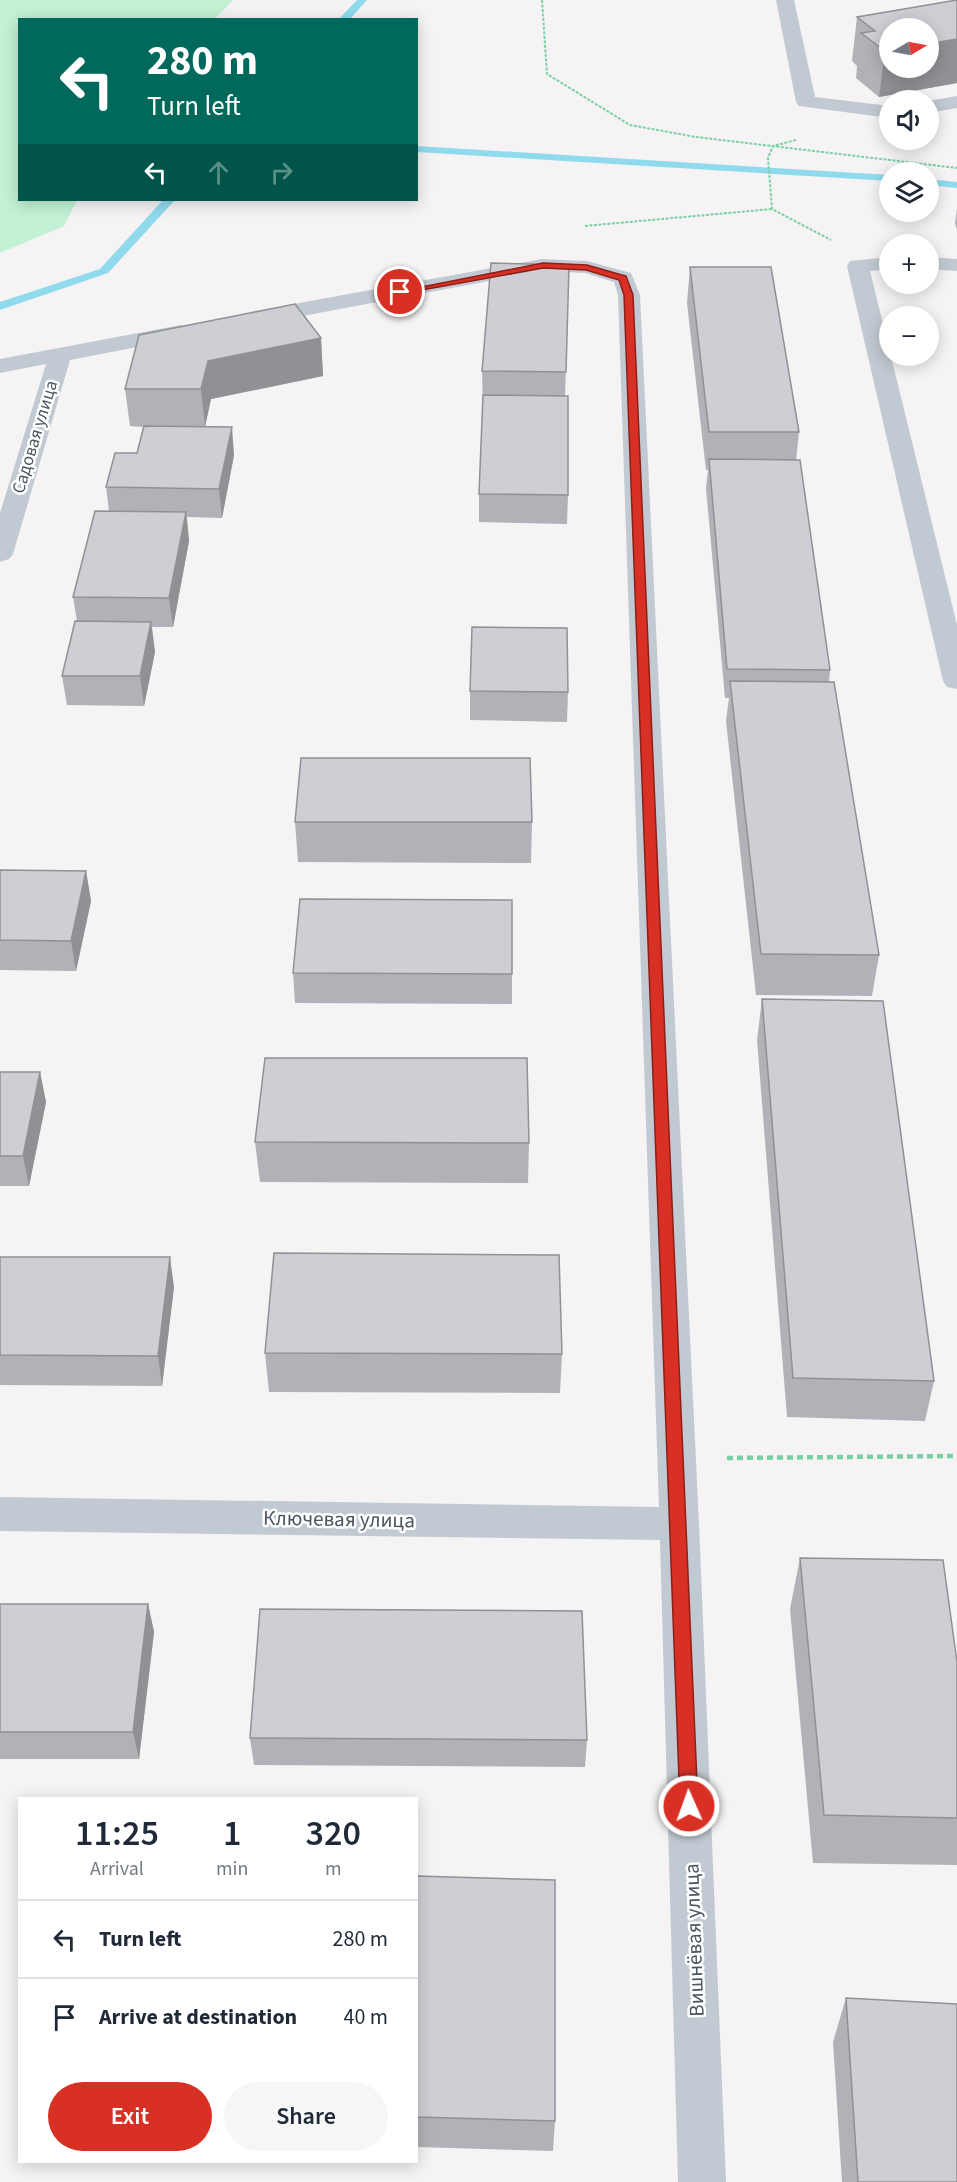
<!DOCTYPE html>
<html lang="en">
<head>
<meta charset="utf-8">
<style>
	body { margin:0; font-family:"Source Sans 3",sans-serif; background:#f6f6f7; color:#1f2937; height:100vh; display:flex; flex-direction:column; font-size:22px; white-space:nowrap }
	* { box-sizing:border-box; margin:0 }
	p { font-size:20px; color:#747a83 }
	.icon { flex:none; width:33px; height:33px; fill:none; stroke:currentColor; stroke-width:2; stroke-linecap:round; stroke-linejoin:round }
	.map { position:relative; flex:1; overflow:hidden }
	.panel { position:absolute; left:18px; top:1797px; width:400px; height:366px; display:flex; flex-direction:column; background:#fff; border-radius:0px; box-shadow:0 3px 15px #0003 }
	.panel>* { flex:none }
	.hud { position:absolute; left:18px; top:18px; width:400px; height:183px; border-radius:0px; box-shadow:0 3px 15px #0003; background:#00695c; color:#fff; overflow:hidden }
	.needle { width:39px; rotate:80deg }
	.buttons { position:absolute; left:879px; top:18px; display:grid; gap:12px }
	.buttons a { display:grid; place-items:center; width:60px; height:60px; border-radius:50%; background:#fff; box-shadow:0 3px 15px #0003; font-size:30px }
	.pin { position:absolute; display:grid; place-items:center; width:51px; height:51px; color:#fff; margin:-26px; border:3px solid #fff; border-radius:50%; box-shadow:0 2px 6px #0007 }
	.me { position:absolute; width:66px; margin:-33px; rotate:358deg; stroke-linejoin:round; filter:drop-shadow(0 0 4px #0008) }
	.turn { display:flex; align-items:center; gap:21px; height:126px; padding:0 30px; font-size:27px }
	.turn .icon { width:78px; height:78px; stroke-width:2.5 }
	.turn b { display:block; font-size:42px; line-height:51px }
	.lanes { display:flex; align-items:center; height:57px; padding:0 30px; background:#0003; justify-content:center; gap:30px; direction:ltr }
	.lanes .off { opacity:.35 }
	.eta { display:flex; justify-content:space-evenly; align-items:center; height:102px; text-align:center }
	.eta b { font-size:36px; font-weight:600; line-height:42px }
	.cta { display:flex; gap:12px; margin-top:auto; padding:12px 30px }
	.cta a { flex:1; height:69px; border-radius:36px; background:#d93025; color:#fff; font-size:24px; font-weight:600; line-height:69px; text-align:center }
	.cta a+a { background:#f6f6f7; color:#1f2937 }
	ul { padding:0; list-style:none }
	li { display:flex; align-items:center; gap:18px; height:78px; padding:0 30px; border-top:2px solid #e0e1e3 }
	li div { flex:1 }
	li b { display:block; font-size:22px }
	li em { font-style:normal }
	.map>svg:first-child { display:block }
	.green { fill:#c3f1d5 }
	.lines { fill:none; stroke-linecap:round; stroke-linejoin:round }
	.stream { fill:#90daee; fill-rule:evenodd }
	.path-far1 { stroke:#7ad0a6; stroke-width:2; stroke-dasharray:3 1.5; stroke-linecap:butt }
	.path { stroke:#7ad0a6; stroke-width:4.5; stroke-dasharray:6 4; stroke-linecap:butt }
	.minor { fill:#c1cad2; fill-rule:evenodd }
	.wall { fill:#b0b2b7 }
	.shaded-wall { fill:#909195 }
	.building { fill:#cdcfd5; stroke:#909195; stroke-width:1.5 }
	.route { fill:#d93025; stroke:#8d1f18; stroke-width:1.5 }
	.labels { text-anchor:middle; dominant-baseline:central; stroke-width:5; stroke-linejoin:round; paint-order:stroke }
	.far-street-label { font-size:18px; fill:#4a5661; stroke:#fff }
	.street-label { font-size:21px; fill:#4a5661; stroke:#fff }
</style>
</head>
<body>
<div class="map">
<svg width="957" height="2182" viewBox="0 0 957 2182">
	<rect width="100%" height="100%" fill="#f5f3f3"/>
	<!-- green -->
	<path class="green" d="M0,0H233L215,19L20,20V200H77L64,226L0,253Z"/>
	<g class="lines">
		<!-- stream -->
		<g class="stream">
			<path d="M357,0H367L349,20H338Z"/>
			<path d="M417,146L890,175V181L417,152Z"/>
			<path d="M928,179L957,182V188L928,185Z"/>
			<path d="M163,200H175L108,273L0,310V302L100,269Z"/>
		</g>
		<!-- path-far1 -->
		<g class="path-far1">
			<path d="M542,0L547,74L630,125L696,137L957,168"/>
			<path d="M796,140L773,146L768,158L772,209L831,240"/>
			<path d="M585,226L772,209"/>
		</g>
		<!-- path -->
		<path class="path" d="M727,1458L957,1456"/>
		<!-- minor -->
		<g class="minor">
			<path d="M776,0H794L815,97L890,106V118L799,106L796,102Z"/>
			<path d="M957,96V108L928,113V101Z"/>
			<path d="M890,257V269L870,271L957,625V689L947,687L943,681L847,266L850,261Z"/>
			<path d="M928,257L957,259V271L928,269Z"/>
			<path d="M542,259L587,261L631,273L640,295L699,1524L726,2182H678L660,1540L0,1531V1497L659,1507L618,295L614,282L585,273L542,271L255,325L247,323L244,318L247,313L255,311Z"/>
			<path d="M181,325L189,327L192,332L189,337L70,360L13,554L9,559L0,562V513L46,364L0,373V359Z"/>
		</g>
	</g>
	<!-- wall -->
	<g class="wall">
		<path d="M957,0V83L879,97L856,78L857,66L852,61L857,17Z"/>
		<path d="M957,209V230L955,223Z"/>
		<path d="M569,265L565,396L568,495L567,524L479,522V494L483,408L482,371Z"/>
		<path d="M690,267L799,432L796,460L830,670L829,681L879,955L872,996L756,995L726,721L729,698H725L706,488L708,470H706L687,303Z"/>
		<path d="M321,338L323,376L211,399L205,426L234,455L222,518L187,517L189,541L173,627H152L155,652L144,706L67,705L62,676L77,621L73,597L109,511L106,487L137,453L143,427L130,426L125,389Z"/>
		<path d="M470,691L568,692L567,722L470,720Z"/>
		<path d="M295,822H532L531,863L298,862Z"/>
		<path d="M0,870L86,871L91,901L76,971L0,970Z"/>
		<path d="M293,973L512,974V1004L295,1003Z"/>
		<path d="M762,999L934,1381L925,1421L787,1417L757,1040Z"/>
		<path d="M0,1072H40L46,1102L29,1186H0Z"/>
		<path d="M255,1142L529,1143L528,1183L260,1182Z"/>
		<path d="M0,1257L174,1287L162,1386L0,1385Z"/>
		<path d="M265,1353L562,1354L560,1393L269,1392Z"/>
		<path d="M800,1558L957,1662V1865L813,1863L790,1609Z"/>
		<path d="M0,1604H148L154,1632L139,1759H0Z"/>
		<path d="M250,1738L587,1740L585,1767L254,1765Z"/>
		<path d="M417,1876L555,2121L553,2151L417,2147Z"/>
		<path d="M846,1998L957,2182H842L833,2042Z"/>
	</g>
	<!-- shaded-wall -->
	<g class="shaded-wall">
		<path d="M957,39V83L879,97L885,51H890V68H928V44Z"/>
		<path d="M321,338L323,376L211,399L205,427L201,389L208,361Z"/>
		<path d="M232,427L234,455L222,518L219,489Z"/>
		<path d="M186,512L189,541L173,627L169,598Z"/>
		<path d="M151,622L155,652L144,706L140,676Z"/>
		<path d="M86,871L91,901L76,971L71,941Z"/>
		<path d="M40,1072L46,1102L29,1186L23,1156Z"/>
		<path d="M170,1257L174,1287L162,1386L158,1356Z"/>
		<path d="M148,1604L154,1632L139,1759L133,1732Z"/>
	</g>
	<!-- building -->
	<g class="building">
		<path d="M957,0V39L928,44V28H890V51H885L861,33L875,31L857,17Z"/>
		<path d="M491,263L569,265L566,372L482,371Z"/>
		<path d="M690,267H771L799,432H709Z"/>
		<path d="M295,304L321,338L208,361L201,389H125L139,335Z"/>
		<path d="M483,395L568,396V495L479,494Z"/>
		<path d="M144,426L232,427L219,489L106,487L115,453H137Z"/>
		<path d="M709,459L800,460L830,670L727,669Z"/>
		<path d="M95,511L186,512L169,598L73,597Z"/>
		<path d="M75,621L151,622L140,676H62Z"/>
		<path d="M472,627L567,628L568,692L470,691Z"/>
		<path d="M730,681L834,682L879,955L761,954Z"/>
		<path d="M301,758H530L532,822H295Z"/>
		<path d="M0,870L86,871L71,941L0,940Z"/>
		<path d="M300,899L512,900V974L293,973Z"/>
		<path d="M762,999L883,1001L934,1381L793,1378Z"/>
		<path d="M265,1058H527L529,1143L255,1142Z"/>
		<path d="M0,1072H40L23,1156H0Z"/>
		<path d="M274,1253L559,1255L562,1354L265,1353Z"/>
		<path d="M0,1257H170L158,1356L0,1355Z"/>
		<path d="M800,1558L943,1560L957,1662V1818L824,1815Z"/>
		<path d="M0,1604H148L133,1732H0Z"/>
		<path d="M260,1609L582,1611L587,1740L250,1738Z"/>
		<path d="M417,1876L555,1880V2121L417,2117Z"/>
		<path d="M846,1998L957,2004V2182H858Z"/>
	</g>
	<!-- route -->
	<path class="route" d="M543,263L587,265L626,276L633,295L698,1806L695,1812L689,1814L683,1812L680,1806L624,295L619,280L586,270L543,268L400,294L396,292Z"/>
	<g class="labels">
		<!-- far-street labels -->
		<g class="far-street-label">
			<text transform="translate(35 437) rotate(-73)">Садовая улица</text>
		</g>
		<!-- street labels -->
		<g class="street-label">
			<text transform="translate(339 1519) rotate(1)">Ключевая улица</text>
			<text transform="translate(694 1940) rotate(-92)">Вишнёвая улица</text>
		</g>
	</g>
</svg>
<div class="buttons">
<a><svg class="needle" viewBox="-14 -14 28 28"><path d="M0-13l5 13h-10z" fill="#e53935"/><path d="M0 13l5-13h-10z" fill="#747a83"/></svg></a>
<a><svg class="icon" aria-label="sound" viewBox="0 0 24 24"><path d="M4 9h4l5-4v14l-5-4H4zM17 9q2 3 0 6"/></svg></a>
<a><svg class="icon" aria-label="layers" viewBox="0 0 24 24"><path d="M12 4l9 5-9 5-9-5zM3 14l9 5 9-5"/></svg></a>
<a>+</a>
<a>−</a>
</div>
<div class="pin" style="left:400px;top:292px;background:#d93025"><svg class="icon" aria-label="arrive" viewBox="0 0 24 24"><path d="M6 21V4h12l-3 4 3 4H6"/></svg></div>
<svg class="me" style="left:689px;top:1806px" viewBox="-20 -20 40 40"><circle r="17" fill="#d93025" stroke="#fff" stroke-width="3"/><path d="M0-11L8 9 0 5-8 9z" fill="#fff"/></svg>
<div class="hud">
<div class="turn"><svg class="icon" aria-label="left" viewBox="0 0 24 24"><path d="M17 20v-9H6M10 6l-5 5 5 5"/></svg><div><b>280 m</b>Turn left</div></div>
<div class="lanes"><svg class="icon" aria-label="left" viewBox="0 0 24 24"><path d="M17 20v-9H6M10 6l-5 5 5 5"/></svg><svg class="icon off" aria-label="ahead" viewBox="0 0 24 24"><path d="M12 20V5M6 11l6-6 6 6"/></svg><svg class="icon off" aria-label="right" viewBox="0 0 24 24"><path d="M7 20v-9h11M14 6l5 5-5 5"/></svg></div>
</div>
<section class="panel">
<div class="eta">
<div><b>11:25</b><p>Arrival</p></div>
<div><b>1</b><p>min</p></div>
<div><b>320</b><p>m</p></div>
</div>
<ul>
<li><svg class="icon" aria-label="left" viewBox="0 0 24 24"><path d="M17 20v-9H6M10 6l-5 5 5 5"/></svg><div><b>Turn left</b></div><em>280 m</em></li>
<li><svg class="icon" aria-label="arrive" viewBox="0 0 24 24"><path d="M6 21V4h12l-3 4 3 4H6"/></svg><div><b>Arrive at destination</b></div><em>40 m</em></li>
</ul>
<div class="cta"><a>Exit</a><a>Share</a></div>
</section>
</div>
</body>
</html>
